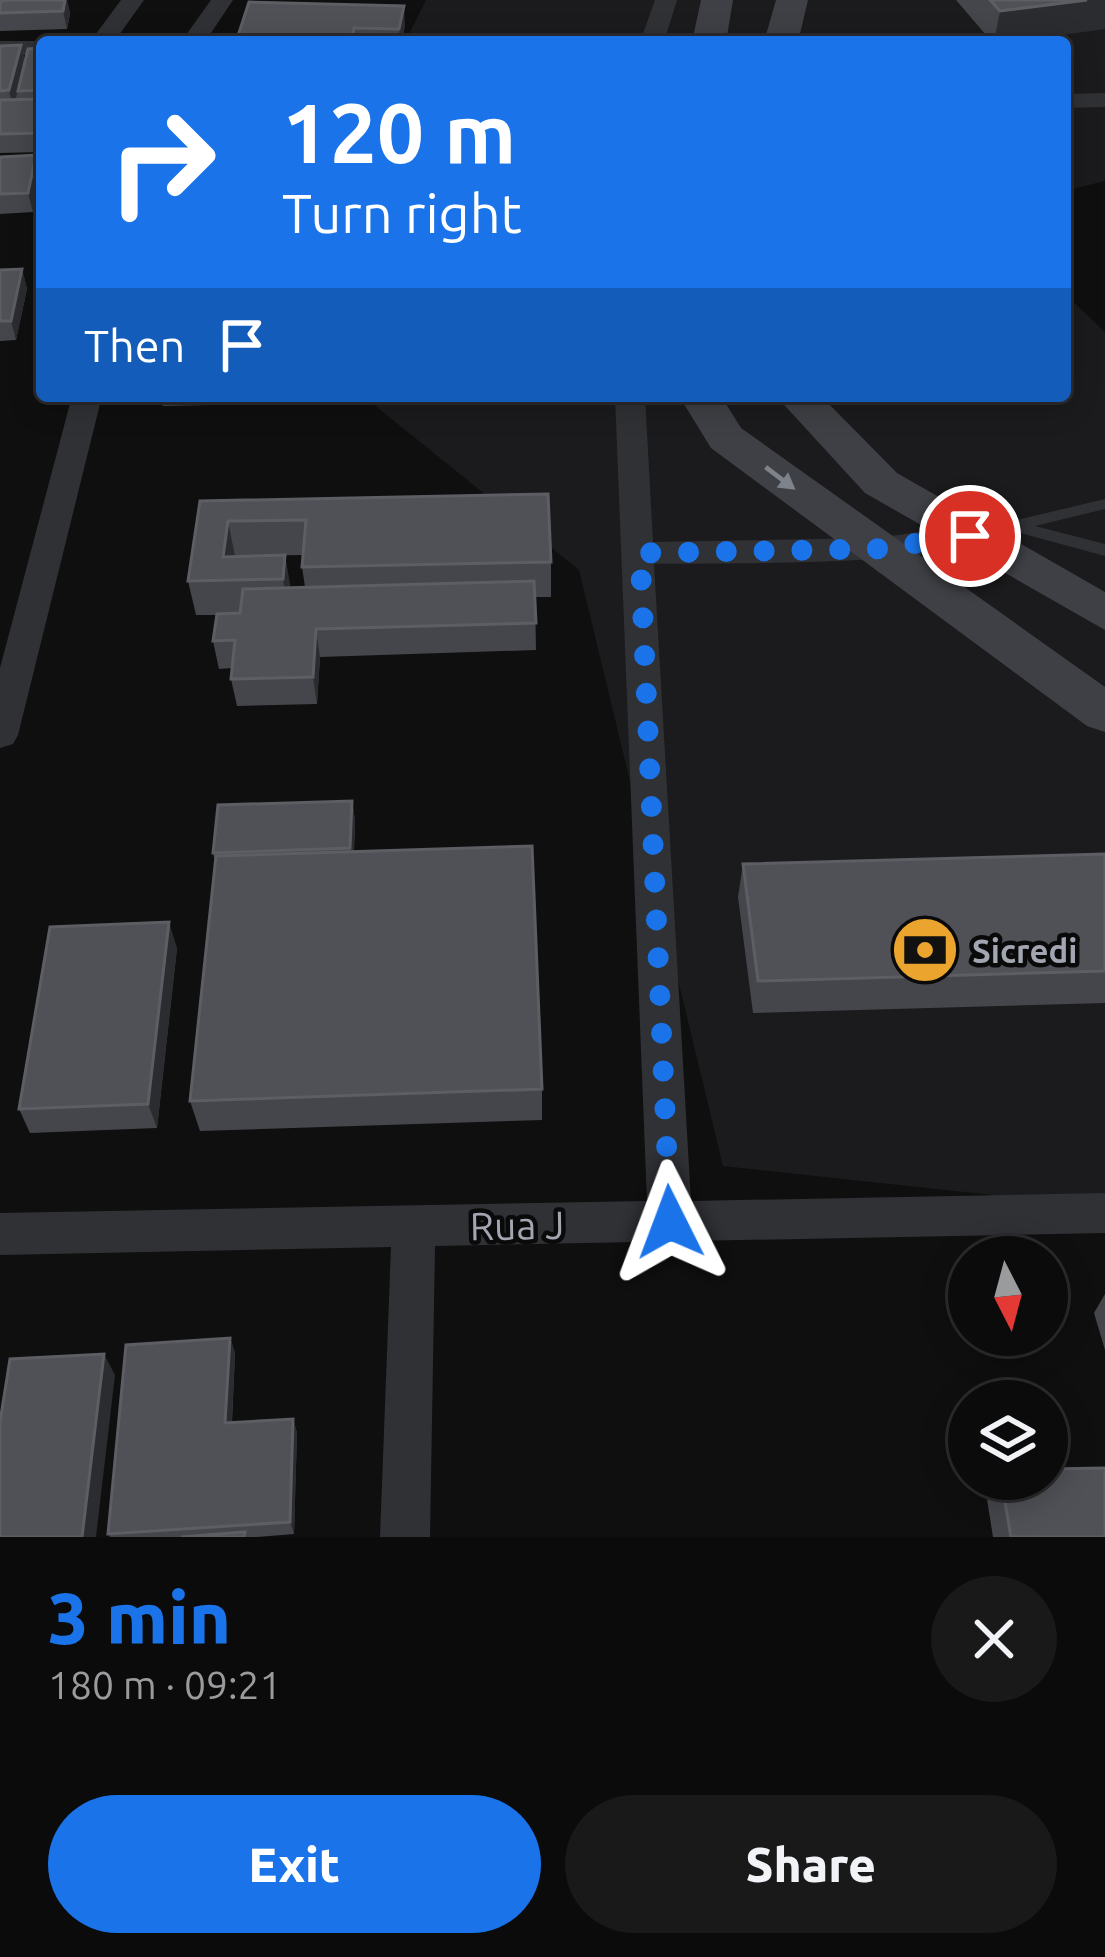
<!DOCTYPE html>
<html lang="en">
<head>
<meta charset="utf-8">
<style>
	body { margin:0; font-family:Ubuntu,sans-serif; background:#19191a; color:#f1f3f6; height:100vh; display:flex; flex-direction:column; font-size:45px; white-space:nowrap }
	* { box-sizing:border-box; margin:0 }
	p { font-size:39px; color:#9a9b9d }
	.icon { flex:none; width:66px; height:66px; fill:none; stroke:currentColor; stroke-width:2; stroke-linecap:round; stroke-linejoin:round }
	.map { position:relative; height:1537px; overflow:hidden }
	.side { display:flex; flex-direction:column; background:#0b0b0c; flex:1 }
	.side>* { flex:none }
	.guide { position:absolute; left:36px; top:36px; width:1035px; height:366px; border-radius:12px; box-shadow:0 6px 30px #0003,0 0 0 3px #2b2b2d; background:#1a73e8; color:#fff; overflow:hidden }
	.needle { width:78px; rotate:174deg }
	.controls { position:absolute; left:948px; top:1236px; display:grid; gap:24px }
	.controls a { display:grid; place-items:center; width:120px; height:120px; border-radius:50%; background:#0b0b0c; box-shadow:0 6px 30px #0003,0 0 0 3px #2b2b2d; font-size:60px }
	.pin { position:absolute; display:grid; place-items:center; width:102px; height:102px; color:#fff; margin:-51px; border:6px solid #fff; border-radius:50%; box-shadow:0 3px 12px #0007 }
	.me { position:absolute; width:132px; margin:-66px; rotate:357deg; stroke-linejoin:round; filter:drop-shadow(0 0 9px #0008) }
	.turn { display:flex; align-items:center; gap:42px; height:252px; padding:0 48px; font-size:54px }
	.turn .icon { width:156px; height:156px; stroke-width:2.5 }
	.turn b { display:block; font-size:84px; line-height:102px }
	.then { display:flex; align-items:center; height:114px; padding:0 48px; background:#0003; gap:24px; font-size:45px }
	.round { display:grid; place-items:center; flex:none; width:126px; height:126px; border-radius:63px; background:#19191a }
	.summary { display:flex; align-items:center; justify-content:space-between; height:204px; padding:0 48px }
	h1 { font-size:72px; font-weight:800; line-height:90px; color:#1a73e8 }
	.primary-button { display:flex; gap:24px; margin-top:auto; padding:24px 48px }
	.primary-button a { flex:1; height:138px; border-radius:72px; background:#1a73e8; color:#fff; font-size:48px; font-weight:800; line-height:138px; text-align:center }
	.primary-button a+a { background:#19191a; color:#f1f3f6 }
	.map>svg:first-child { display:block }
	.built { fill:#1b1b1d }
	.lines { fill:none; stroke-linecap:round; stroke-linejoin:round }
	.lane { fill:#303135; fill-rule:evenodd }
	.street { fill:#303135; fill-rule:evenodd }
	.secondary { fill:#3e4045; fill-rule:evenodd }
	.wall { fill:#45464b; fill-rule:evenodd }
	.shaded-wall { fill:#2b2c2f }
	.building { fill:#4f5156; stroke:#5c5e64; stroke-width:3 }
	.oneway { fill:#7e828b }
	.route { stroke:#1a73e8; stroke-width:21; stroke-dasharray:0 37.8 }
	.labels { text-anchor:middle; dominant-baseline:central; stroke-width:9; stroke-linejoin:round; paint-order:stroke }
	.poi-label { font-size:33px; font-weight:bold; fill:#a1a6b1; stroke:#0a0a0b; text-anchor:start }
	.near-street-label { font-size:39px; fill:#a1a6b1; stroke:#0a0a0b }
</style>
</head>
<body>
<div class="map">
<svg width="1105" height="1537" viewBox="0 0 1105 1537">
	<rect width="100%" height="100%" fill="#0f0f10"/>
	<!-- built -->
	<g class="built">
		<path d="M426,0H1105V181L1072,189L1065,225V42H405Z"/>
		<path d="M1065,294L1105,332V1207L723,1166L579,570L363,396H1065Z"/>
	</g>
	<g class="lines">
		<!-- lane -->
		<path class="lane" d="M1105,499V509L1035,526L1105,544V556L1013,531L975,540L967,535L975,530Z"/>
		<!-- street -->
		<g class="street">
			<path d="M121,0H144L114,42H90Z"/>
			<path d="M211,0H233L205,42H181Z"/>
			<path d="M655,0H677L664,42H640Z"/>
			<path d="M0,41H42L46,42H42V55H0Z"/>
			<path d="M1105,93V107L1065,108V94Z"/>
			<path d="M72,396H102L18,735L13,744L0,748V668Z"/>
			<path d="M615,396H645L653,542L876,538L970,525L986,536C966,567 703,563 654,564L691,1201L1105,1193V1233L435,1246L430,1537H380L391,1247L0,1255V1213L647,1201Z"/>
		</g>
		<!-- secondary -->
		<g class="secondary">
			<path d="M701,0H733L726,42H692Z"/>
			<path d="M776,0H808L798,42H764Z"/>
			<path d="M679,396H721L741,428L1105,687V732L1087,726L711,448Z"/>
			<path d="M776,396H821L897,473L1105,592V630L865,493Z"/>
		</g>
	</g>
	<!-- wall -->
	<g class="wall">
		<path d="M4,0H67L70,14L67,29L0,31V2Z"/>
		<path d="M956,0H1105L1012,42H992Z"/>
		<path d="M249,2L405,24L402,42H236Z"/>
		<path d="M21,45L25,62L42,48V152L0,153V46Z"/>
		<path d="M0,157L41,174L33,212L0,214Z"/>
		<path d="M22,269L27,289L16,340L0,341V270Z"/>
		<path d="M160,396H342L341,402L163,406Z"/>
		<path d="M200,501L551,562V597H535L536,650L320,657L317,704L237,706L231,679L232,668L219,669L213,641L216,615H196L188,581ZM285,555L235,556L303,555L302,567L305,587L290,588Z"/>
		<path d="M352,801L355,820L354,852L542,1089V1120L200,1131L190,1101L215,862L213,853Z"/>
		<path d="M1105,854V1003L753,1013L738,897L743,864Z"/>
		<path d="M177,948L157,1128L30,1133L19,1109Z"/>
		<path d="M1105,1294V1350L1094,1313Z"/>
		<path d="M230,1338L235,1353L232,1423L293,1419L297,1433L294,1534L257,1537H110L108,1534Z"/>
		<path d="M994,1479H1047L1105,1537H993L986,1493Z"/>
	</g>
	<!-- shaded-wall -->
	<g class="shaded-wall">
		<path d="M65,0H67L70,14L67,29L63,11Z"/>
		<path d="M1087,0H1105V29L1012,42H994L1000,11Z"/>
		<path d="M404,6L405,24L402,42H400L399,29Z"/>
		<path d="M21,45L25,64L13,109L9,90Z"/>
		<path d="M36,155L41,174L33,212L28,193Z"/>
		<path d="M22,269L27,289L16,340L11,321Z"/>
		<path d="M228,521L235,556L223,557Z"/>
		<path d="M285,555L291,590L288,613L283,579Z"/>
		<path d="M316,629L320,657L317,704L313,677Z"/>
		<path d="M352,801L355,820L353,867L350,848Z"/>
		<path d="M169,922L177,948L157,1128L148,1104Z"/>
		<path d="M230,1338L235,1353L231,1437L225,1423Z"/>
		<path d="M104,1354L115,1375L96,1537H82Z"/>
		<path d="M293,1419L297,1433L294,1534L290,1522Z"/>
	</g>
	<!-- building -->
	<g class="building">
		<path d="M4,0H65L63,11L0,13V2Z"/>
		<path d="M990,0H1087L1000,11Z"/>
		<path d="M249,2L404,6L399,29L354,28L352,37L285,35L283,42H236Z"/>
		<path d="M21,45L9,90L0,91V46Z"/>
		<path d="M42,48V90L18,91L28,49Z"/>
		<path d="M42,99V133L0,134V100Z"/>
		<path d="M36,155L28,193L0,194V157Z"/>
		<path d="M22,269L11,321H0V270Z"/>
		<path d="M548,494L551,562L302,567L306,520L228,521L223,557L285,555L283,579L188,581L200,501Z"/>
		<path d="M534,581L536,623L316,629L313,677L231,679L235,640L213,641L217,614L240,613L243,589Z"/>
		<path d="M352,801L350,848L213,853L218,805Z"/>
		<path d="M532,846L542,1089L190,1101L216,856Z"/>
		<path d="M1105,854V971L758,981L743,864Z"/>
		<path d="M169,922L148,1104L19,1109L50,927Z"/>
		<path d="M230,1338L225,1423L293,1419L290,1522L108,1534L126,1345Z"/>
		<path d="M104,1354L82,1537H0V1422L10,1359Z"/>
		<path d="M1105,1468V1537H1011L1001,1479H1047V1469Z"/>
		<path d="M245,1532L244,1537H181Z"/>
	</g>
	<!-- one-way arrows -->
	<defs><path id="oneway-solid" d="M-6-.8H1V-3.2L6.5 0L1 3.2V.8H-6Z" transform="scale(3)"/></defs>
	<use class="oneway" href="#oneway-solid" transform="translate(780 478) rotate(37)"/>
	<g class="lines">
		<!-- route -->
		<path class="route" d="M670,1222L640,553L876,549L970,536"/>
	</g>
	<!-- icons -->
	<defs>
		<symbol id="bank-disc" viewBox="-11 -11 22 22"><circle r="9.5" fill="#eba42d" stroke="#0a0a0b"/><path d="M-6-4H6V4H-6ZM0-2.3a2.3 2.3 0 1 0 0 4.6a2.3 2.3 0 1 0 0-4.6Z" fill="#111"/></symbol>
	</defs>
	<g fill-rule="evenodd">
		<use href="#bank-disc" x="887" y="912" width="76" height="76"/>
	</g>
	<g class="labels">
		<!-- poi labels -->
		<g class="poi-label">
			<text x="972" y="950">Sicredi</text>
		</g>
		<!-- near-street labels -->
		<g class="near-street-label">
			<text transform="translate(517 1225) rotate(-1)">Rua J</text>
		</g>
	</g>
</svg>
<div class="controls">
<a><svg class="needle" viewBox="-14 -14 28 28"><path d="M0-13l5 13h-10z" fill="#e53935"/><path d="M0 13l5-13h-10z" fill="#9a9b9d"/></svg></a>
<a><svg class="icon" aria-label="layers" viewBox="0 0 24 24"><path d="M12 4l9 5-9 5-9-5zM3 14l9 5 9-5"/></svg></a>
</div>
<div class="pin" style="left:970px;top:536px;background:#d93025"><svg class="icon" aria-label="arrive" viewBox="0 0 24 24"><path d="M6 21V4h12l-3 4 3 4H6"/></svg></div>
<svg class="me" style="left:670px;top:1222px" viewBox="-20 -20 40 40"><path d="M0-17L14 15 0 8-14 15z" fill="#1a73e8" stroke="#fff" stroke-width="4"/></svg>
<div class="guide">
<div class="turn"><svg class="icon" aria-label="right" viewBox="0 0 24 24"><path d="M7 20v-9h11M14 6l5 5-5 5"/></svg><div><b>120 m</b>Turn right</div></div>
<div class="then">Then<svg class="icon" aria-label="arrive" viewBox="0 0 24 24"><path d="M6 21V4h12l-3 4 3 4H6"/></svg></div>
</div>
</div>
<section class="side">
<div class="summary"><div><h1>3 min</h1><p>180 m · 09:21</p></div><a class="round"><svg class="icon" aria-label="close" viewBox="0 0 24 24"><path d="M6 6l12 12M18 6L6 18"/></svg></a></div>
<div class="primary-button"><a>Exit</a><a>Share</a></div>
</section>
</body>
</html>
